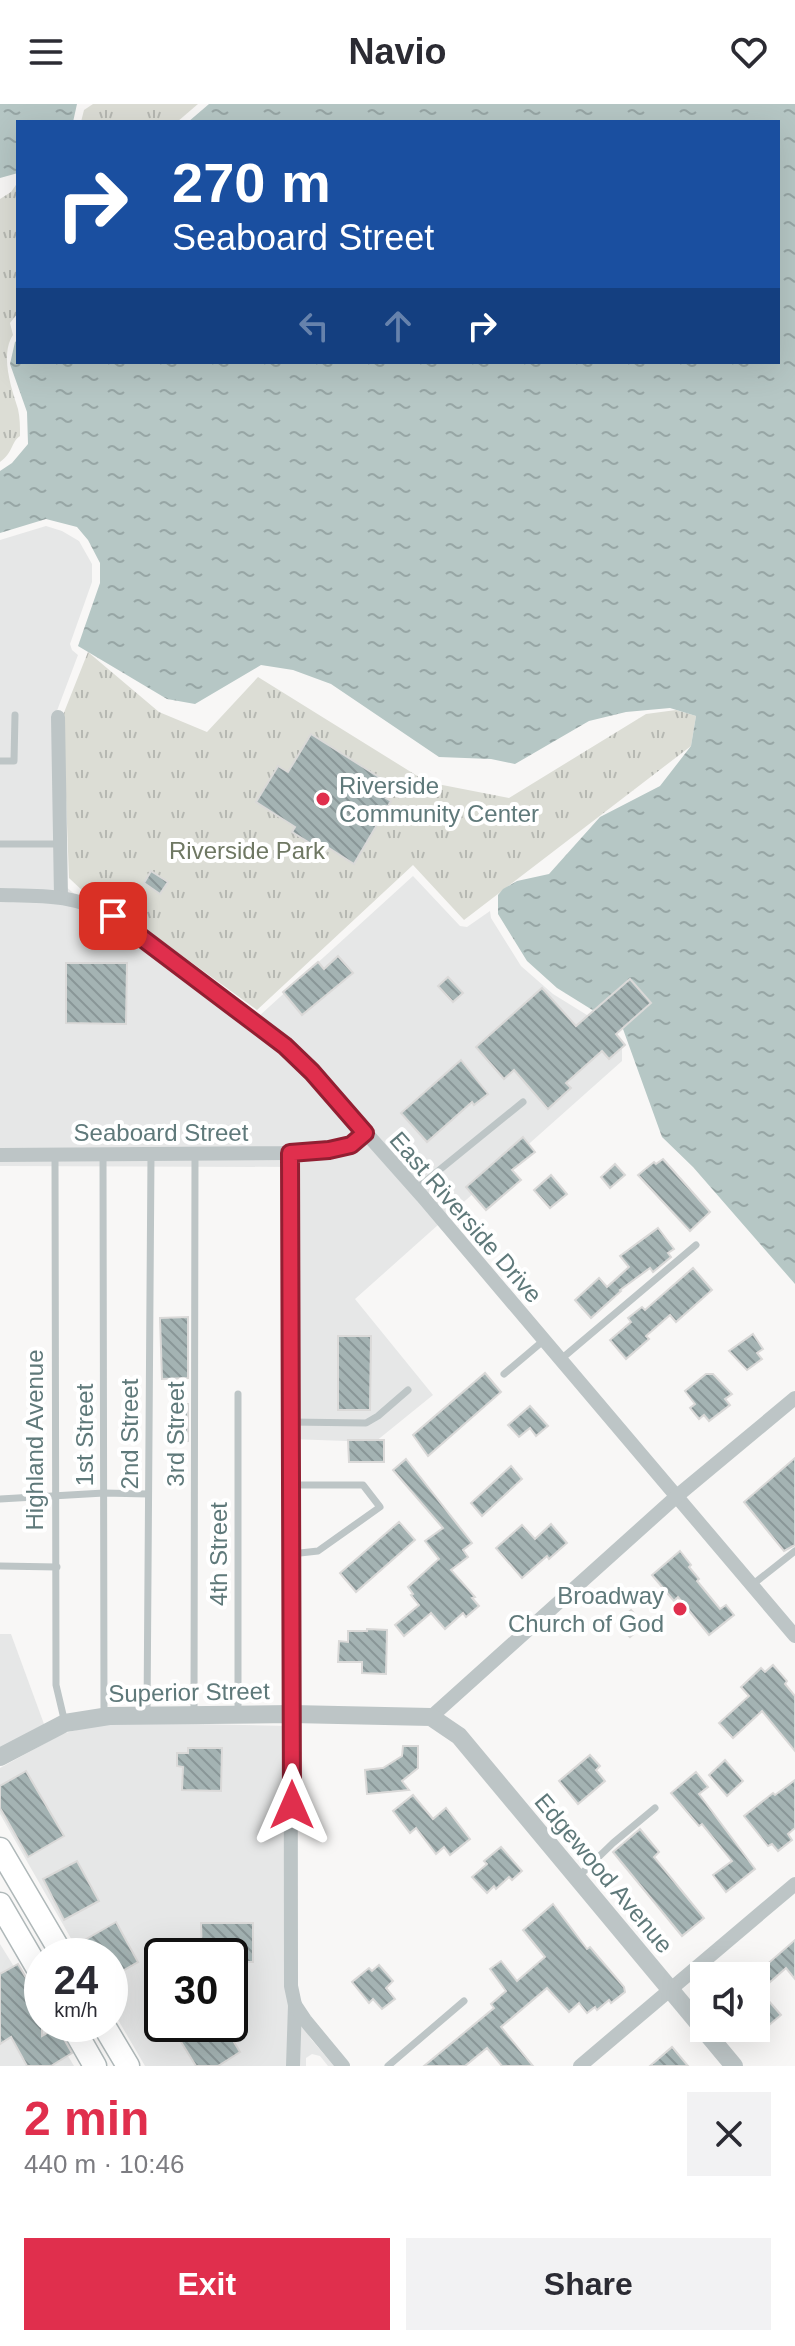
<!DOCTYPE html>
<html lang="en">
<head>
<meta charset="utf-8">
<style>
	body { margin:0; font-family:Helvetica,sans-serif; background:#f2f2f3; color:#2b2b33; height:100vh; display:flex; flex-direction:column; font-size:30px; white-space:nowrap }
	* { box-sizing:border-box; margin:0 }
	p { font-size:26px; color:#7c7c81 }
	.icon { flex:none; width:44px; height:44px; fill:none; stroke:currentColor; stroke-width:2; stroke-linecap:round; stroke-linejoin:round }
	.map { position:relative; height:1962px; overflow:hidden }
	.details { display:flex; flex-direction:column; background:#fff; flex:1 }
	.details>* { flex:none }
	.hud { position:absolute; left:16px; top:16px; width:764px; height:244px; border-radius:0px; box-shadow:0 8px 32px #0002; background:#1a4fa0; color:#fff; overflow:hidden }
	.controls { position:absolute; left:690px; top:1858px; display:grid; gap:16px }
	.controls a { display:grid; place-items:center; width:80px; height:80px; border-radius:0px; background:#fff; box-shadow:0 8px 32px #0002; font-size:40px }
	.speed { position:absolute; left:24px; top:1834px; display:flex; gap:16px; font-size:40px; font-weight:700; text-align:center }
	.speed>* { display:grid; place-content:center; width:104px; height:104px; border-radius:50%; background:#fff; box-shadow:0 8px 32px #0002; line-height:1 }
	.speed small { font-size:20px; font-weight:400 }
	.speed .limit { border:4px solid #111; border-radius:12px; background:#fff; color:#111 }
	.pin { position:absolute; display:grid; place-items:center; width:68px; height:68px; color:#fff; margin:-34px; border-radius:16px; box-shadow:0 4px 12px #0006 }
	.me { position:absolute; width:88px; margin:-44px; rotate:0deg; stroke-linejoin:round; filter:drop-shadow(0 0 6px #0008) }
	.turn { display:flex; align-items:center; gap:28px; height:168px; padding:0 24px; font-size:36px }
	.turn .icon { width:104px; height:104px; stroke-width:2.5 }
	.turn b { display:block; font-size:56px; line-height:68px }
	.lanes { display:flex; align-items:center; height:76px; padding:0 24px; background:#0003; justify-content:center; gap:40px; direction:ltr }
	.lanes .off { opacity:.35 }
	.round { display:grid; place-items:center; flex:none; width:84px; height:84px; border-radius:0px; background:#f2f2f3 }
	.headline { display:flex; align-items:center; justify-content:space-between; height:136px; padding:0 24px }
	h1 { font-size:48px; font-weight:700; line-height:60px; color:#e02f4d }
	.action { display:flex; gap:16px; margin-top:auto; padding:16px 24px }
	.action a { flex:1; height:92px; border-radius:0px; background:#e02f4d; color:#fff; font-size:32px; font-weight:700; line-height:92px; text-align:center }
	.action a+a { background:#f2f2f3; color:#2b2b33 }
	header { display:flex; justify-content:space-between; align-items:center; height:104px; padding:0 24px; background:#fff; font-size:36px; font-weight:700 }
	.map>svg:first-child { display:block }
	.built { fill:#e6e7e7; fill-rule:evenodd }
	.grass { fill:url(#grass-tufts) }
	.water { fill:url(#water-ripples) }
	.building { fill:url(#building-back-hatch); stroke:#dad9d8; stroke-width:2 }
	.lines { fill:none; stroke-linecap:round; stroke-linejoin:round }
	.primary-casing { stroke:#afb8b9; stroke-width:25 }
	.service { stroke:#bdc5c6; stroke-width:7 }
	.minor { stroke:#bdc5c6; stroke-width:14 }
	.tertiary { stroke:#bdc5c6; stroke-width:18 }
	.primary { stroke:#fff; stroke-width:22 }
	.route-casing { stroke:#921f32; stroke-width:20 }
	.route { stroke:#e02f4d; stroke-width:14 }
	.poi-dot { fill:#e02f4d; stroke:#fff; stroke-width:3 }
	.labels { text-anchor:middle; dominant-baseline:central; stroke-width:8; stroke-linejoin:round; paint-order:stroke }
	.poi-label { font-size:24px; fill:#5f797a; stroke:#fff; text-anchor:start }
	.park-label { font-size:24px; fill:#6f7863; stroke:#fff }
	.street-label { font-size:24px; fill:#5f797a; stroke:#fff }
</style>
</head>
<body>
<header><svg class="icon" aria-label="menu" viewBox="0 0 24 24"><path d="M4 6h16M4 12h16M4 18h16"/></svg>Navio<svg class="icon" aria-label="heart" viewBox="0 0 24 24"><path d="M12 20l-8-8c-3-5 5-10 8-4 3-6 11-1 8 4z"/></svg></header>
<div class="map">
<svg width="795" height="1962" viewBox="0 0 795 1962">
	<defs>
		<pattern id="grass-tufts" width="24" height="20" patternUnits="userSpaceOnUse" patternTransform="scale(2)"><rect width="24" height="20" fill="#dcddd5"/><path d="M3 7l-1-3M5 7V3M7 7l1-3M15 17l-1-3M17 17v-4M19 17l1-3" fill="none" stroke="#b6b8b2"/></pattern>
		<pattern id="water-ripples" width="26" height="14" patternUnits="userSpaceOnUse" patternTransform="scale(2)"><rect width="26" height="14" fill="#b6c7c5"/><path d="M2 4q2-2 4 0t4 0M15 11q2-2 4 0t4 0" fill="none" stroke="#97a6a5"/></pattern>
		<pattern id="building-back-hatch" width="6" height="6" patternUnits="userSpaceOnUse" patternTransform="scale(2)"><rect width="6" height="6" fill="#a4b3b3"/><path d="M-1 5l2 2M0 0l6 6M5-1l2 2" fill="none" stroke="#899697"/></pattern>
	</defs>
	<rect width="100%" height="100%" fill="#f8f7f6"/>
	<!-- built -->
	<g class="built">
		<path d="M46,422L62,427L79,437L92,460V478L70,540L72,546L78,551L55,612L63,780L80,795L258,913L413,772L460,822L467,823L490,807L491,814L521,862L553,890L616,929L622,945V957L355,1195L433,1291L375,1338L290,1335L292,1063L0,1062V436Z"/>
		<path d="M0,1530H11L44,1620L0,1644Z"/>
		<path d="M149,1619L287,1622L299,1914L311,1935L334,1962H328L320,1952L312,1950L306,1954V1962H145L110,1902V1852H81L0,1710V1664L62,1630L80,1625L109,1620ZM162,1852H230V1920H162Z"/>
		<path d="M0,1840L42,1908V1920H49L74,1962H0Z"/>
	</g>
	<!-- grass -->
	<g class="grass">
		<path d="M93,0H198L177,18H81L84,6Z"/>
		<path d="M18,78V209L10,219L13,231C0,251 11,283 18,305C20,314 20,323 20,332C11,338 13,349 0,358V95L11,88Z"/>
		<path d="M88,548L159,608L207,628L258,573L427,678L509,694L646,610L676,606L696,612L691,642L464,816L413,761L257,906L119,806L86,790L69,774L63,611Z"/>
	</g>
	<!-- water -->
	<g class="water">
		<path d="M0,0H77L73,18H18V69L0,74Z"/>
		<path d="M209,0H795V1180L693,1063L662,1033L623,925L557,884L527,857L498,810V791L503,785L517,777L549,770L600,713L660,682L691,642L696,612L670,604L626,608L589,617L515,660L491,655L439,653L331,580L293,566L261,561L195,600L167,595L78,542L100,479V459L88,436L77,423L46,415L0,429V367L12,359L28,340L27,308L10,260L15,238L18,236V258H778V18H188Z"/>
	</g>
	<!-- building -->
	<g class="building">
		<path d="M311,630L390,680L384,689L387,691L386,694L391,697L354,760L316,736L313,741L292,728L295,723L256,698L278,662L288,668Z"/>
		<path d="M151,767L168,778L160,790L144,779Z"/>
		<path d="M338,852L353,869L302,911L283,888L318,858L324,865Z"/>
		<path d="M66,859H127L126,920L66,919Z"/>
		<path d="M448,873L463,889L453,898L438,882Z"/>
		<path d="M630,875L651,899L616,930L625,941L609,955L602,947L566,979L571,984L548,1005L514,966L504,975L476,943L542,884L576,922Z"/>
		<path d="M461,956L488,990L474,1001L472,998L427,1038L401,1009Z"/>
		<path d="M523,1033L535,1048L512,1066L521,1076L486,1106L466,1083Z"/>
		<path d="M663,1055L710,1108L690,1127L638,1071L654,1058L656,1060Z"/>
		<path d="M615,1060L625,1071L610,1084L601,1073Z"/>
		<path d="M551,1071L567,1090L550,1104L534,1086Z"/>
		<path d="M658,1124L674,1145L668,1149L671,1153L653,1168L650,1164L620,1186L621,1187L591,1214L575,1196L599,1174L607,1183L629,1163L620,1152Z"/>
		<path d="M693,1164L712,1186L676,1218L670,1211L646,1232L649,1235L626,1255L610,1236L631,1218L628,1214L642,1203L645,1206Z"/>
		<path d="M188,1213V1274L162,1275L160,1214Z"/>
		<path d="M753,1230L763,1245L757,1249L762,1255L747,1266L729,1247Z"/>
		<path d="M338,1232H371L370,1306H338Z"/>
		<path d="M485,1269L501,1288L428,1352L413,1331Z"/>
		<path d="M706,1270H713L732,1290L725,1295L730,1301L709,1317L704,1311L699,1315L690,1304L695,1300L685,1287Z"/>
		<rect x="170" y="1300" width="18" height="37"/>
		<path d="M530,1302L548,1322L536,1332L530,1324L519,1333L508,1321Z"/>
		<path d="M348,1336H384V1358H349Z"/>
		<path d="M795,1354V1441L784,1447L744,1398Z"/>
		<path d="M406,1355L472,1439L463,1446L468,1453L451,1466L475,1493L472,1494L479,1502L466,1513L463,1509L445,1525L431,1509L404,1532L395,1521L419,1501L411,1491L413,1490L408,1483L439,1455L425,1437L443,1424L393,1366Z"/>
		<path d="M511,1362L522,1375L482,1412L471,1399Z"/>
		<path d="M399,1418L415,1436L356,1488L340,1469Z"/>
		<path d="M551,1420L567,1439L549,1455L547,1452L522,1474L496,1444L522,1421L535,1435Z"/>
		<path d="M680,1447L691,1461L689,1463L699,1475L697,1477L720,1505L726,1501L734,1511L709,1531L678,1493L674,1497L652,1471Z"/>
		<path d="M631,1506L644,1521L630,1533L617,1519Z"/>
		<path d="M367,1525L387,1526L386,1570L362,1569V1558H338L339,1537L348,1538V1527H367Z"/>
		<path d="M773,1561L787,1577L785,1580L795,1592V1647L762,1607L733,1634L719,1619L749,1592L741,1583L761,1564L765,1568Z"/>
		<path d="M403,1642H418V1664L402,1677L409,1686L367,1690L365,1666L383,1664L402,1652Z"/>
		<path d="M188,1644H222L221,1687L182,1686L183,1663L177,1662V1649H188Z"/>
		<path d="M590,1651L600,1662L596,1666L605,1677L578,1700L559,1677Z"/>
		<path d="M725,1656L743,1677L727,1692L709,1671Z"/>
		<path d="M26,1667L64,1732L28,1753L0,1704V1682Z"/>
		<path d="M696,1668L708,1683L699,1690L755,1765L726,1788L713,1771L732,1757L702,1720L699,1722L671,1689Z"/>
		<path d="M795,1676V1724L788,1730L792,1736L778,1747L772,1740L768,1742L744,1712L773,1689L775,1691Z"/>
		<path d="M413,1691L433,1715L446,1704L470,1735L450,1751L444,1743L436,1750L416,1724L410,1729L393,1707Z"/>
		<path d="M640,1725L659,1748L654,1753L704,1814L682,1832L613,1748Z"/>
		<path d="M501,1743L522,1767L512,1776L509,1773L496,1785L494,1782L487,1789L472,1773L487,1760L484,1757Z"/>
		<path d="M77,1757L99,1797L64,1816L43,1775Z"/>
		<path d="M553,1800L587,1845L590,1843L624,1883L625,1888L611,1899L609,1896L597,1906L595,1903L587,1909L579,1899L569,1908L547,1884L501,1923L533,1962H502L487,1944L465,1962H424L494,1904L491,1900L506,1887L490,1865L501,1857L517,1877L545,1853L523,1826Z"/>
		<path d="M116,1818L138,1858L110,1874V1852H82L76,1841Z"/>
		<path d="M201,1819H253V1858H230V1852H202Z"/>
		<path d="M795,1836V1875L786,1864L760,1887L781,1911L762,1927L756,1920V1870Z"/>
		<path d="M18,1860L42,1901V1932L57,1923L72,1949L51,1962H27L11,1933L0,1940V1870Z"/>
		<path d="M379,1861L393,1877L386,1884L395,1895L382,1905L373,1895L369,1899L352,1878L369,1864L372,1867Z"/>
		<path d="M162,1869V1906L146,1879Z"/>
		<path d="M170,1920H223L240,1948L218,1962H196Z"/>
		<path d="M672,1943L688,1962H650Z"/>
	</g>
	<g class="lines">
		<defs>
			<g id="primary">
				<path d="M0,1745L63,1852"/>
				<path d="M0,1800L42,1872"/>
				<path d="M71,1920L95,1962"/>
				<path d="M103,1920L128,1962"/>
			</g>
		</defs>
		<!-- primary casing -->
		<use href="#primary" class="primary-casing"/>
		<!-- service -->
		<g class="service">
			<path d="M0,657H14L15,611"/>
			<path d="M0,740H60"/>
			<path d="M103,1050L104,1612"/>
			<path d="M55,1051L56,1581L65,1619"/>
			<path d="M416,1085L523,998"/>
			<path d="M560,1256L696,1141"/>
			<path d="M504,1270L543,1237"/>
			<path d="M238,1290V1609"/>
			<path d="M290,1318L366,1319L378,1312L408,1286"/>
			<path d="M0,1395L104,1389L148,1390"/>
			<path d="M291,1450L318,1447L380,1403L363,1381H292"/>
			<path d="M0,1462L57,1463"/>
			<path d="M752,1481L795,1447"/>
			<path d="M194,1608L195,1050"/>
			<path d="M147,1610L151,1050"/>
			<path d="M579,1772L613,1739L655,1704"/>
			<path d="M388,1962L464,1897"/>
		</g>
		<!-- minor -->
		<g class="minor">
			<path d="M58,613L61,793"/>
			<path d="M0,791C44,792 73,790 113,812L246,910L285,942L312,968L422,1092L795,1532"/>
			<path d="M290,1049L291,1882L295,1901L293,1962"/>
			<path d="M0,1051L290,1049L329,1046L351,1041L365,1029"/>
			<path d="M431,1613L677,1392L795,1294"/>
			<path d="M295,1901L305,1916L343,1962"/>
			<path d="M580,1962L795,1780"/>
		</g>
		<!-- tertiary -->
		<path class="tertiary" d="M0,1653L65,1619L109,1612L292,1610L431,1613L459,1632L734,1962"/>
		<!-- primary -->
		<use href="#primary" class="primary"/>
	</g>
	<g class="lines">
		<defs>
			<path id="route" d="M113,812L285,942L312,968L365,1029L351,1041L329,1046L290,1049L292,1701"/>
		</defs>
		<!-- route casing -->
		<use href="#route" class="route-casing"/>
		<!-- route -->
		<use href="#route" class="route"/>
	</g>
	<!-- markers -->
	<g class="poi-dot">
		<circle cx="323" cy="695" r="8"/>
		<circle cx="680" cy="1505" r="8"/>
	</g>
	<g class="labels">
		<!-- poi labels -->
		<g class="poi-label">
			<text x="339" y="681">Riverside<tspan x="339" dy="28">Community Center</tspan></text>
			<text x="664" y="1491" text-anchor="end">Broadway<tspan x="664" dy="28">Church of God</tspan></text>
		</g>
		<!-- park labels -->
		<g class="park-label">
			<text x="247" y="746">Riverside Park</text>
		</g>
		<!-- street labels -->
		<g class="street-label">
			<text x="161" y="1028">Seaboard Street</text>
			<text transform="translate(466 1113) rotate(49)">East Riverside Drive</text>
			<text transform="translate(129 1330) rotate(-90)">2nd Street</text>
			<text transform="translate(175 1330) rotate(-90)">3rd Street</text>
			<text transform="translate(84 1331) rotate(-90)">1st Street</text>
			<text transform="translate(34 1336) rotate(-90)">Highland Avenue</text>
			<text transform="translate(218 1450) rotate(-90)">4th Street</text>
			<text transform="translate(189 1588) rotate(-1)">Superior Street</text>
			<text transform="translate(604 1769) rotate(50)">Edgewood Avenue</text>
		</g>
	</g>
</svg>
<div class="controls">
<a><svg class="icon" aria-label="sound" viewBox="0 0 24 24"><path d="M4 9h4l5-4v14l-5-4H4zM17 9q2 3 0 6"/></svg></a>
</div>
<div class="speed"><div>24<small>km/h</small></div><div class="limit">30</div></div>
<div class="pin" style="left:113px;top:812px;background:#d93025"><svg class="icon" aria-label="arrive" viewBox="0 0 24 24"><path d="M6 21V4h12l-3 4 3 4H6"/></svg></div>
<svg class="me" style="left:292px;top:1701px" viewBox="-20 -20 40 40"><path d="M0-17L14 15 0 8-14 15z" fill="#e02f4d" stroke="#fff" stroke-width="4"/></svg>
<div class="hud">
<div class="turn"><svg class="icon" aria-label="right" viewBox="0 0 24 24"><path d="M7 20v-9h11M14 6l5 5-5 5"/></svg><div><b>270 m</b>Seaboard Street</div></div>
<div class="lanes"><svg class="icon off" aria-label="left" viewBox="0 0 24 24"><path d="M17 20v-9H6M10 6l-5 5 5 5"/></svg><svg class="icon off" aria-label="ahead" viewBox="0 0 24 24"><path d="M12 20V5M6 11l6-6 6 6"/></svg><svg class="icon" aria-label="right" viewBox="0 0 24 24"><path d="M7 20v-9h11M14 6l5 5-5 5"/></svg></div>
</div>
</div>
<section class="details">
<div class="headline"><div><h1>2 min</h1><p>440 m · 10:46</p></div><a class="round"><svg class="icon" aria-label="close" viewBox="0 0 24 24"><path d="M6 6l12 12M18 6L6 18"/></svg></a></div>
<div class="action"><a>Exit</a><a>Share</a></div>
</section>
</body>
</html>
